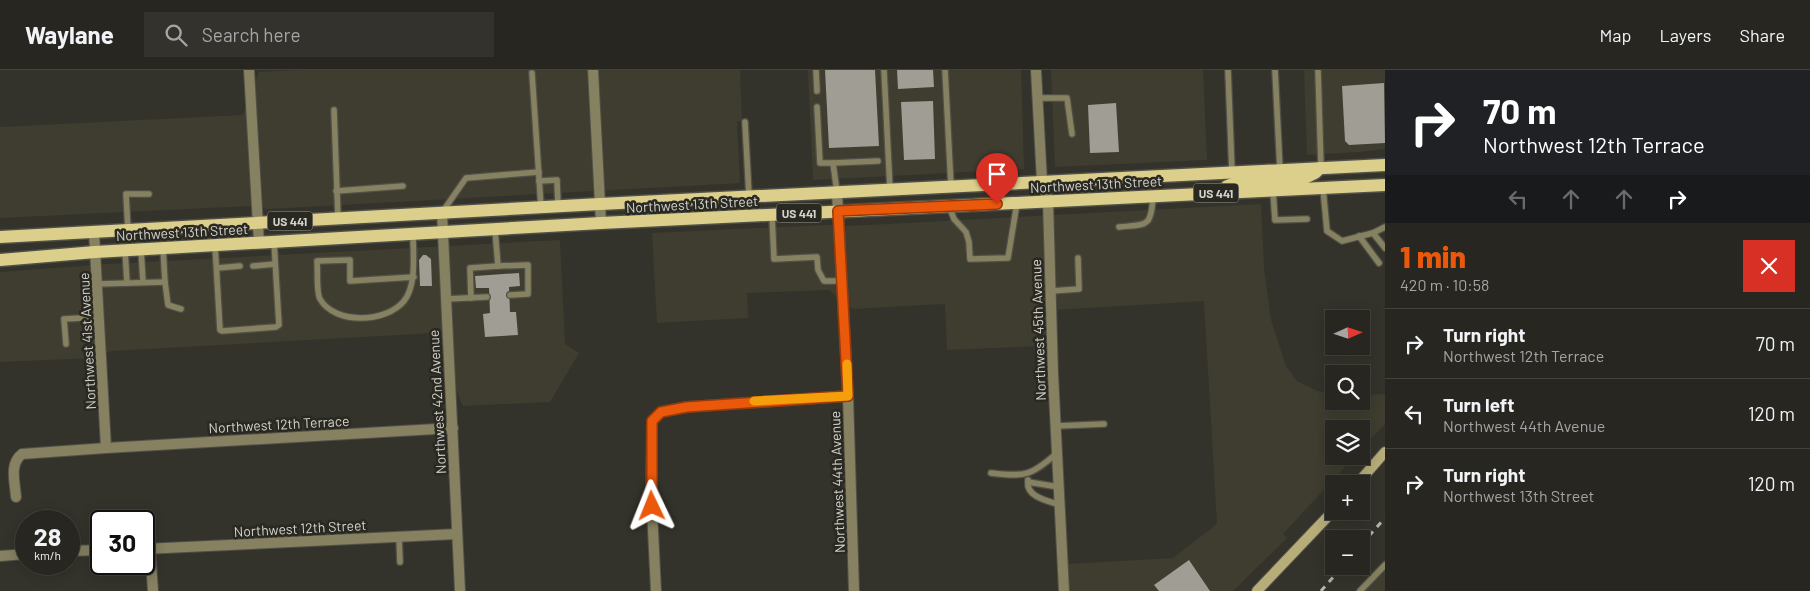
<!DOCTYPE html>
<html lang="en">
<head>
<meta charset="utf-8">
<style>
	body { margin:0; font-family:Barlow,sans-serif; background:#33322d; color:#f1f3f6; height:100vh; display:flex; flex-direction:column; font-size:19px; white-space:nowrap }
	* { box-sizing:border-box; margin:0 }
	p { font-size:16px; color:#a4a5a5 }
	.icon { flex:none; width:28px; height:28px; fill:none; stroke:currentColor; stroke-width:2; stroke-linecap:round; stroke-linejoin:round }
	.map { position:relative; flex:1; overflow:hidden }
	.sheet { display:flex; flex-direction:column; background:#272620; width:425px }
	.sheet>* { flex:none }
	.guide { background:#202124; color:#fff; overflow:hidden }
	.needle { width:32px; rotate:87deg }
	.buttons { position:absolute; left:1325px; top:240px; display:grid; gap:10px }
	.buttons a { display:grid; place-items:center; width:45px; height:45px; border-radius:0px; background:#272620; box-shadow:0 2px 12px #0003,0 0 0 1px #43433e; font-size:25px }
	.speed { position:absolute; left:15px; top:440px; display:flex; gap:10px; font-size:25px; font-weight:700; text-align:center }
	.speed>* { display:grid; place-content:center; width:65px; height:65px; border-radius:50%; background:#272620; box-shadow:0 2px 12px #0003,0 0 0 1px #43433e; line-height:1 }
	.speed small { font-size:12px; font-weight:400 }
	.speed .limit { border:2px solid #111; border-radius:8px; background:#fff; color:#111 }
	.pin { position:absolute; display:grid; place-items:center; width:42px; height:42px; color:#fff; margin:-51px -21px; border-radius:50% 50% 50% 0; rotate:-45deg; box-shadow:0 0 5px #0007 }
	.pin .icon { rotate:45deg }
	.me { position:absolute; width:55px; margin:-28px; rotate:358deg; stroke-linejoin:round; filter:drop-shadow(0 0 4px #0008) }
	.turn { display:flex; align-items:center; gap:18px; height:105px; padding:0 15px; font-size:22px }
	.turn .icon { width:65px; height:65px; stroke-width:2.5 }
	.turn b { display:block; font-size:35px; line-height:42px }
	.lanes { display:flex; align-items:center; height:48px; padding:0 15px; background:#0003; justify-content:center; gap:25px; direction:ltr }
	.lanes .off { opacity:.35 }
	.round { display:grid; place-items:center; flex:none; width:52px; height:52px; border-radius:0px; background:#33322d }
	.head { display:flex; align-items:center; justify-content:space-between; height:85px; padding:0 15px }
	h1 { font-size:30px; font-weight:800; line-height:38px; color:#ea580c }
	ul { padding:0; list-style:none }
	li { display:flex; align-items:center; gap:15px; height:70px; padding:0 15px; border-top:1px solid #43433e }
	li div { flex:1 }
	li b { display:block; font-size:19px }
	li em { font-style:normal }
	header { display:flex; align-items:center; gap:30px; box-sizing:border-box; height:70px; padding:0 25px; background:#272620; border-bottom:1px solid #43433e }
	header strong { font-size:24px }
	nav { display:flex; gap:28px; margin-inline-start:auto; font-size:18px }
	.search { width:350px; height:45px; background:#33322d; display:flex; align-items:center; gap:12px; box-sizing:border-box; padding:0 18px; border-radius:0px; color:#a4a5a5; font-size:19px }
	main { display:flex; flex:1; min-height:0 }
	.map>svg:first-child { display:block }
	.built { fill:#3f3d2f }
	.building { fill:#9f9d94 }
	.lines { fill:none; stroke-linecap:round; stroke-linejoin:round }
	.service-casing { stroke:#515048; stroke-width:8 }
	.minor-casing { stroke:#515048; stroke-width:12 }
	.tertiary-casing { stroke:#515048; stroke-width:12 }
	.secondary-casing { stroke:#515048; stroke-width:12 }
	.primary-casing { stroke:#515048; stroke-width:15 }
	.service { stroke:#868161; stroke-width:5.5 }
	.minor { stroke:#868161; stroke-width:10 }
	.tertiary { stroke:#868161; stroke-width:10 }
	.secondary { stroke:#b6ad79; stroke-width:10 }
	.primary { stroke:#dbcf8b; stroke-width:12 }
	.rail { stroke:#b4b3ad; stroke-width:3; stroke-dasharray:6 6; stroke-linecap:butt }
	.route-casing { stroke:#983908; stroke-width:12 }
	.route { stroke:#ea580c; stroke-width:9 }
	.slow { stroke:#f59e0b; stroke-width:9 }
	.labels { text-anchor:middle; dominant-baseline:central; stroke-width:5; stroke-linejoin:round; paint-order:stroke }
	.shield { fill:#2a2921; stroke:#a09f99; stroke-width:1 }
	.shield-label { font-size:12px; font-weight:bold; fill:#d3d2cd }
	.street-label { font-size:14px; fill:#d3d2cd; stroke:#2a2921 }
</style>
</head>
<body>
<header>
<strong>Waylane</strong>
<div class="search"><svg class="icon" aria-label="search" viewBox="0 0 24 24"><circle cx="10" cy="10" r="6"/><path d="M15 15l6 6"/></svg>Search here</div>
<nav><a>Map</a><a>Layers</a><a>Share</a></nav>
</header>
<main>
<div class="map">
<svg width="1385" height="521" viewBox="0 0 1385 521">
	<rect width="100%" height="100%" fill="#34332b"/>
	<!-- built -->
	<g class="built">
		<path d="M300,0H740L742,51H737L740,113L268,139L249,136L0,148V57L243,45L259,2Z"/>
		<path d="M808,0H1021L1024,99L813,110Z"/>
		<path d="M1051,0H1203L1207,90L1055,97Z"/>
		<path d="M1304,0H1385V79L1360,82L1307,85Z"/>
		<path d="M1261,134L1264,198L1271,250L1286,296L1297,311L1317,321L1334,323V331H1361V325L1385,324V354L1361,380V359H1334V386H1355L1283,464L1287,468L1233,521H1061L1068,494L1173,488L1217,454L1204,231L1054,240L1041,276L947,280L945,234L853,239L829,220L747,223L748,248L657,253L652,163L826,155L850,156Z"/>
		<path d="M560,170L565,274L579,283L550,332L463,336L433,263L111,281L93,288L0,292V202L108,194Z"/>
		<path d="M1385,489V521H1357Z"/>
	</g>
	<!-- building -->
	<g class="building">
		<path d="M825,0H875L879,76L829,78Z"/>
		<path d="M897,0H933L934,17L898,19Z"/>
		<path d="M1384,13L1385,73L1349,75L1345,71L1342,16Z"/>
		<path d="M933,31L935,89L904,90L901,32Z"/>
		<path d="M1116,33L1119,82L1090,83L1088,35Z"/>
		<path d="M423,185H426L431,189L432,216H420L419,190Z"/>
		<path d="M519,203L520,216L509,217L510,242H516L518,265L485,267L483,244L490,243L489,218H476L475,206Z"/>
		<path d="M1189,490L1210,521H1159L1154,515Z"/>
	</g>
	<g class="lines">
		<defs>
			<g id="service">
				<path d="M816,0L817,21"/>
				<path d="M884,0L890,119"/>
				<path d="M945,0L951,116"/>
				<path d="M1228,0L1232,102"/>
				<path d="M1275,0L1280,100"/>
				<path d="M1318,0L1321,97"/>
				<path d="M532,3L541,137"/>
				<path d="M1037,28H1067L1072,64"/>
				<path d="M817,37L820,93H833"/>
				<path d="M334,40L338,148"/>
				<path d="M745,52L749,126"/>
				<path d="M539,111L557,110L558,136"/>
				<path d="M1323,118L1327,161L1342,171L1373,163L1385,178"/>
				<path d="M1273,120L1275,150L1307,149"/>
				<path d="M336,121L403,116"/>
				<path d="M837,122L833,93L878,91"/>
				<path d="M949,136L954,149L966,162L969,172L970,189L1008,188L1017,133"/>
				<path d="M443,141L466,108L539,102"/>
				<path d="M772,145L774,189L817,187L818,200L824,211H842"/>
				<path d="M1119,157C1147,154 1151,158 1153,127"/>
				<path d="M128,160L126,124H149"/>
				<path d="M495,160L498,196L528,195V224L510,225"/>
				<path d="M1373,163L1385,157"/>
				<path d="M413,164C413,183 417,215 404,231C386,253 335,255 320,229C316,222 318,200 317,191L350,190V211L414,207"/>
				<path d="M1359,166L1379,193"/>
				<path d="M215,175L220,260L222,261L276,257L279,255L274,172"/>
				<path d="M141,179L143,212"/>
				<path d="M125,180L127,213"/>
				<path d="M253,196L275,194"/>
				<path d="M217,198L240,196"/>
				<path d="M165,212L168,235L181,239"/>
				<path d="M97,214L165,212L163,178"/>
				<path d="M1051,221L1079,219L1078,188"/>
				<path d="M471,228L470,198L498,196"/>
				<path d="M446,229L487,227"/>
				<path d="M66,274L64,249L99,247"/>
				<path d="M1056,356L1104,354"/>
				<path d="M991,403C1025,407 1031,406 1057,383"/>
				<path d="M1028,410V412L1059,417"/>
				<path d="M1028,412C1026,427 1049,431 1060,435"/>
				<path d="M399,467L400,492"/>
				<path d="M1360,521L1385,495"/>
			</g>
			<g id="minor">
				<path d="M249,0L259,173"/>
				<path d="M593,0L601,153"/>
				<path d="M837,122L848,326L854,521"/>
				<path d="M1048,131L1053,304L1064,521"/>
				<path d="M442,143L460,521"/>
				<path d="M94,162L106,378"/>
				<path d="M16,427C15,412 9,394 22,384L106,378L453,358"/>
				<path d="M144,479L457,464"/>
				<path d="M150,479L153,521"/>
				<path d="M69,481L101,480"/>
				<path d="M0,486L26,484"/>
				<path d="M656,521L651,419L652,351L661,342L687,337L848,326"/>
			</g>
			<path id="tertiary" d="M1036,0L1042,112L1048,131"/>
			<g id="secondary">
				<path d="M1357,414L1385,382"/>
				<path d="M1257,521L1334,440"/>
			</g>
			<g id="primary">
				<path d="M1223,123L1227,116L1235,113L1305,108L1315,103L1320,98"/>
				<path d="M0,167L600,134L1385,95"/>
				<path d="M0,190L95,182L601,153L1385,115"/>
			</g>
		</defs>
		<!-- service casing -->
		<use href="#service" class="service-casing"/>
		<!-- minor casing -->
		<use href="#minor" class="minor-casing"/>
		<!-- tertiary casing -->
		<use href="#tertiary" class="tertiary-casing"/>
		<!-- secondary casing -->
		<use href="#secondary" class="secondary-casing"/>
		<!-- primary casing -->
		<use href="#primary" class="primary-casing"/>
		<!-- service -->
		<use href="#service" class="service"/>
		<!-- minor -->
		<use href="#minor" class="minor"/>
		<!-- tertiary -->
		<use href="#tertiary" class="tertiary"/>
		<!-- secondary -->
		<use href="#secondary" class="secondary"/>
		<!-- primary -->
		<use href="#primary" class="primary"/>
		<!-- rail -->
		<g class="rail">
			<path d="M1361,475L1385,448"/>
			<path d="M1321,521L1343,496"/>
		</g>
	</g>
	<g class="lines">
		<defs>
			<path id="route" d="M652,436V351L661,342L687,337L848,326L838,141L997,134"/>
		</defs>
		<!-- route casing -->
		<use href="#route" class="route-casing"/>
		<!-- route -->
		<use href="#route" class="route"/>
		<!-- slow -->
		<path class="slow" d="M754,331L848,326L847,294"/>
	</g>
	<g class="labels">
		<!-- shield labels -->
		<g class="shield">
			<rect x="1193.5" y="113.5" width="45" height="19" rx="4"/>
			<rect x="776.5" y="133.5" width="45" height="19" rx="4"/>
			<rect x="267.5" y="141.5" width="45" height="19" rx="4"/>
		</g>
		<g class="shield-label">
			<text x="1216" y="123">US 441</text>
			<text x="799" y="143">US 441</text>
			<text x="290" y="151">US 441</text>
		</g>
		<!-- street labels -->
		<g class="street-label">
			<text transform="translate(1096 114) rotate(-3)">Northwest 13th Street</text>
			<text transform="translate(692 134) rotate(-3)">Northwest 13th Street</text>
			<text transform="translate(182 162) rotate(-3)">Northwest 13th Street</text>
			<text transform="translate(1038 260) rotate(-92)">Northwest 45th Avenue</text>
			<text transform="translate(87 271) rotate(-93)">Northwest 41st Avenue</text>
			<text transform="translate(437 332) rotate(-93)">Northwest 42nd Avenue</text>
			<text transform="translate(279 354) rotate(-3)">Northwest 12th Terrace</text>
			<text transform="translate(837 412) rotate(-92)">Northwest 44th Avenue</text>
			<text transform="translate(300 458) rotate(-3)">Northwest 12th Street</text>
		</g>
	</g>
</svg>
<div class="buttons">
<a><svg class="needle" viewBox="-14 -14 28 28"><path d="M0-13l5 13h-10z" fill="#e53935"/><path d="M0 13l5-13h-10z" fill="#a4a5a5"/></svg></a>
<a><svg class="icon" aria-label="search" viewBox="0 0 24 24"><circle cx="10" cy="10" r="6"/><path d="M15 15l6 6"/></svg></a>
<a><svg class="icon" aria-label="layers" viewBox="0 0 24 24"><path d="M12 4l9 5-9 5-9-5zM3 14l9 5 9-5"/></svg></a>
<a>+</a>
<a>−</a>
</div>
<div class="speed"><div>28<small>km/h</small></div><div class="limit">30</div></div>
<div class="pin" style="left:997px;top:134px;background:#d93025"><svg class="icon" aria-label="arrive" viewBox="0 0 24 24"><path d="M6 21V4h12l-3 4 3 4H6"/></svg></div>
<svg class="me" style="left:652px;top:436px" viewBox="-20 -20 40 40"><path d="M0-17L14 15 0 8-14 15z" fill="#ea580c" stroke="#fff" stroke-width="4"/></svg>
</div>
<section class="sheet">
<div class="guide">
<div class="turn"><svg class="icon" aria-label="right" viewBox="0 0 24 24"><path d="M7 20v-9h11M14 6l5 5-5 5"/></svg><div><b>70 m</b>Northwest 12th Terrace</div></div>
<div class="lanes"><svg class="icon off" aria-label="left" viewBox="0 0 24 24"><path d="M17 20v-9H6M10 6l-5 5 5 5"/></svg><svg class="icon off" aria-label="ahead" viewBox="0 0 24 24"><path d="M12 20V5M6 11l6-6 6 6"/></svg><svg class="icon off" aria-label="ahead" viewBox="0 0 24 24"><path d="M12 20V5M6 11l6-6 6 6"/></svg><svg class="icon" aria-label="right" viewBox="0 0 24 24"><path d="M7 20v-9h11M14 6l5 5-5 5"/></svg></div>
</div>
<div class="head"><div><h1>1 min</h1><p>420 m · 10:58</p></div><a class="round" style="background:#d93025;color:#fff"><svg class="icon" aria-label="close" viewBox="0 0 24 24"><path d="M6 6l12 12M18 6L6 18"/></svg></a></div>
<ul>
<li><svg class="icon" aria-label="right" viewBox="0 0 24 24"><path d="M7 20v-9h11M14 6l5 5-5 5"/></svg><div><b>Turn right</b><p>Northwest 12th Terrace</p></div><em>70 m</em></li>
<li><svg class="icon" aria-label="left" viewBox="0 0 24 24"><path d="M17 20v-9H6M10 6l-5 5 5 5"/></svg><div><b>Turn left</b><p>Northwest 44th Avenue</p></div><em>120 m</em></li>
<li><svg class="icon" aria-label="right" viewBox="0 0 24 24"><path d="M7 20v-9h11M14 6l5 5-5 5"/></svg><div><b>Turn right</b><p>Northwest 13th Street</p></div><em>120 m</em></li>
</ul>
</section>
</main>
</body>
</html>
